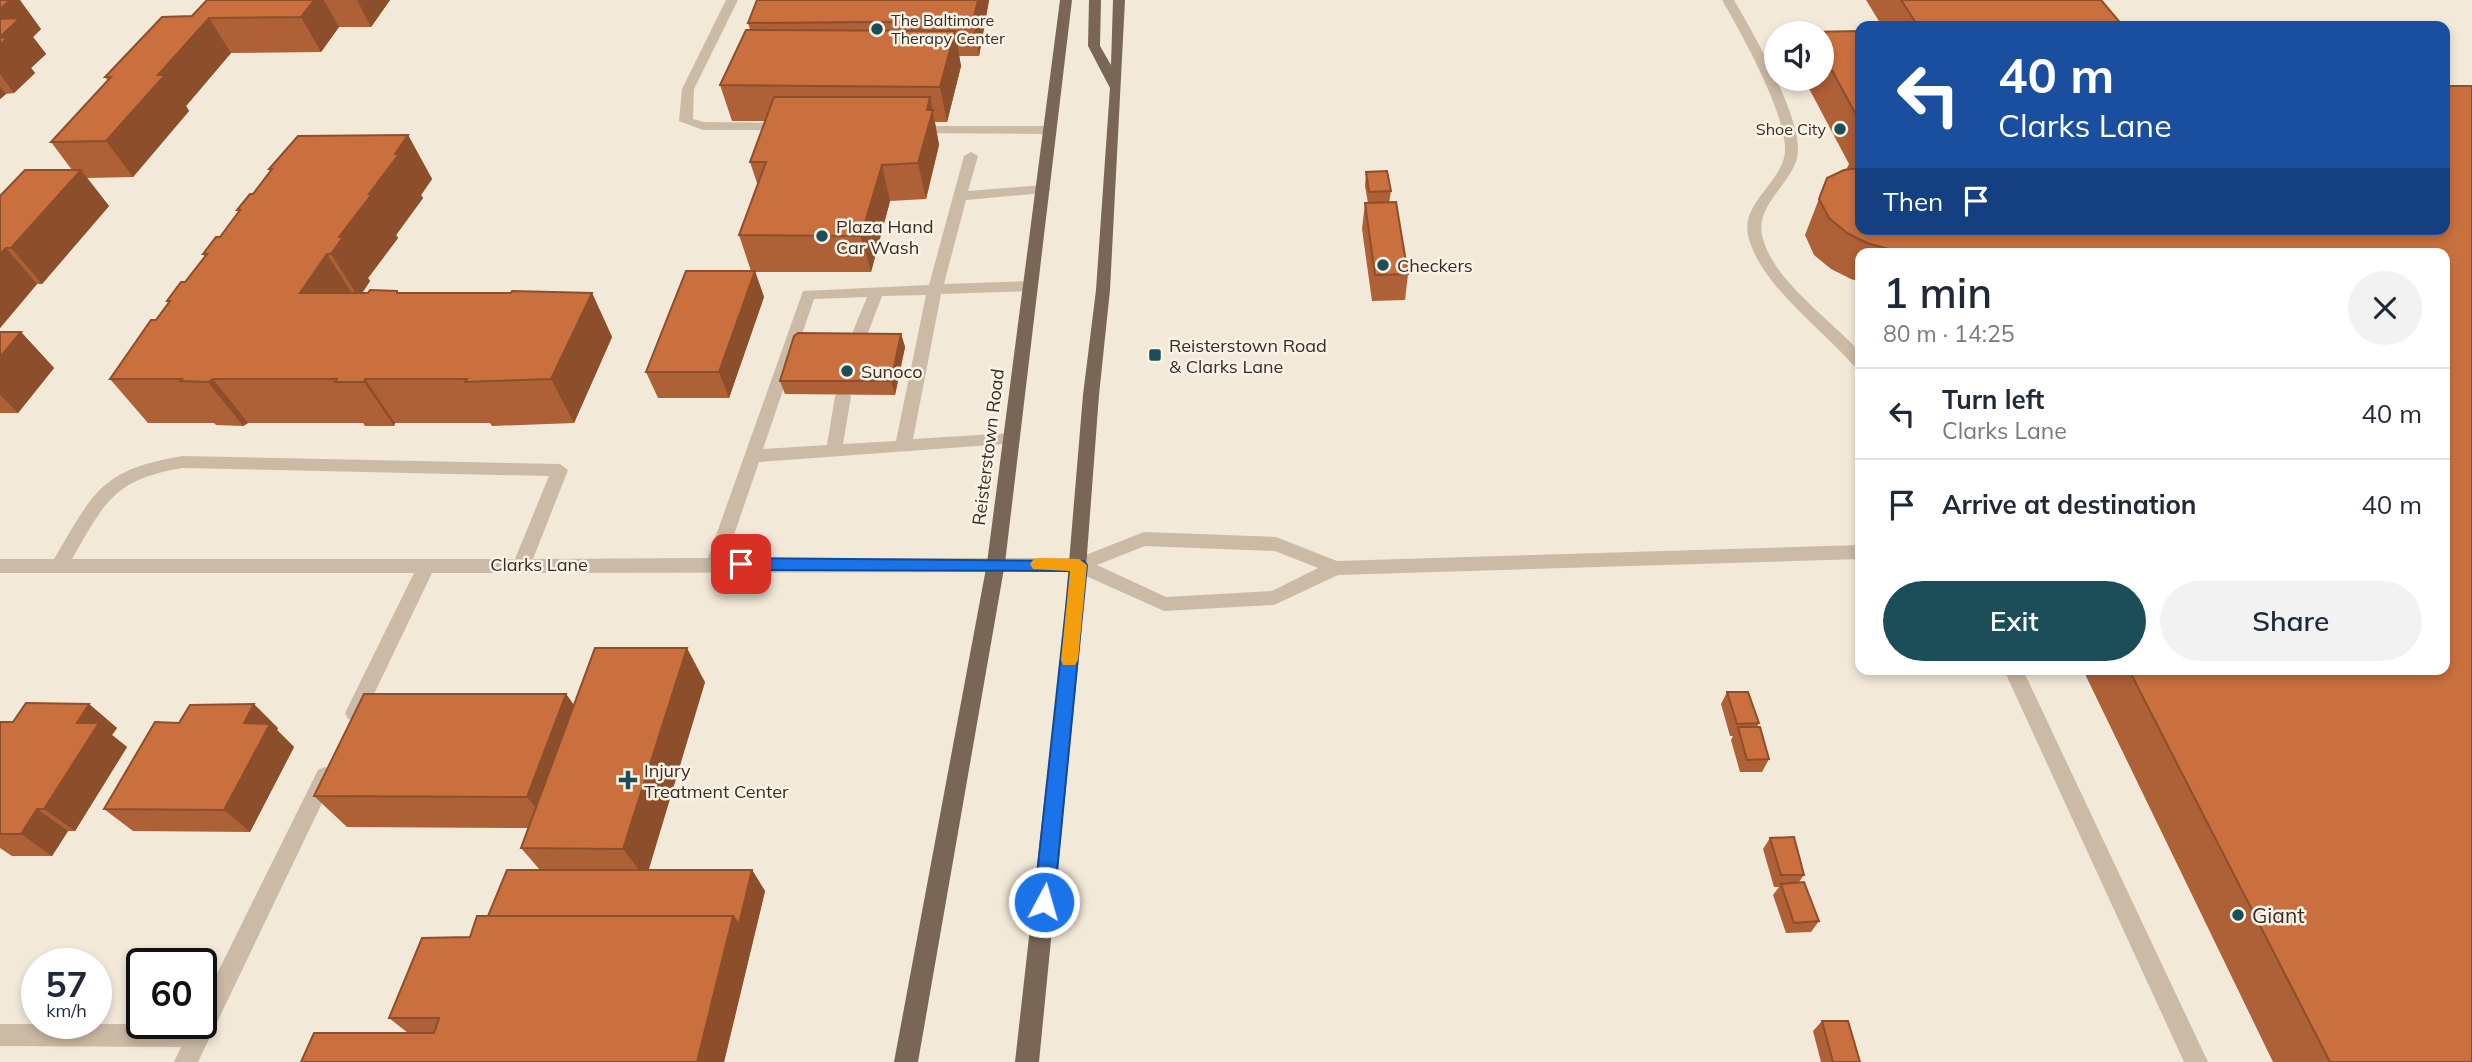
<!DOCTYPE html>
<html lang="en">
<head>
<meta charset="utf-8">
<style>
	body { margin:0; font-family:Mulish,sans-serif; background:#f2f2f3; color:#1f2937; height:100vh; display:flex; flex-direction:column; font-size:26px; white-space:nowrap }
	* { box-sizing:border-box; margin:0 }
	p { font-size:23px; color:#747a83 }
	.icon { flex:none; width:38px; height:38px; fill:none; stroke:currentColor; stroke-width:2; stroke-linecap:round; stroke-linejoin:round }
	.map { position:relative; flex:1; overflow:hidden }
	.panel { position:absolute; left:1855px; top:248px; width:595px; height:427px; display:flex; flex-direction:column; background:#fff; border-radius:14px; box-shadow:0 4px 10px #0003 }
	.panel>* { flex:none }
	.banner { position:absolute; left:1855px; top:21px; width:595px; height:214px; border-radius:14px; box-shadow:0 4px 10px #0003; background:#1a4fa0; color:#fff; overflow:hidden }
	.tools { position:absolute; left:1764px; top:21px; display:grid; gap:14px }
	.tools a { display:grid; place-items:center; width:70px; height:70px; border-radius:50%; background:#fff; box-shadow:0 4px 10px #0003; font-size:35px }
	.speed { position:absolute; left:21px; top:948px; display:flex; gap:14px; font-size:35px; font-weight:700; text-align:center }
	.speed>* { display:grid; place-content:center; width:91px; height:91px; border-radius:50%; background:#fff; box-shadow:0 4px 10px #0003; line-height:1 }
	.speed small { font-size:18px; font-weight:400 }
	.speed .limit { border:4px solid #111; border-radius:10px; background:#fff; color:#111 }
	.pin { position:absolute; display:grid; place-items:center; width:60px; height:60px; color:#fff; margin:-30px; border-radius:14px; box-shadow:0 4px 10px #0006 }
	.me { position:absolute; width:77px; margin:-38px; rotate:6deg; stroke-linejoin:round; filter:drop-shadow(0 0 5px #0008) }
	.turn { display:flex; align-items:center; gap:24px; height:147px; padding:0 28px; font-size:32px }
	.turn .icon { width:91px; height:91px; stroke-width:2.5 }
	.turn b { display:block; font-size:49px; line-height:60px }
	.then { display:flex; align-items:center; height:66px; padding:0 28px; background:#0003; gap:14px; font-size:26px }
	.round { display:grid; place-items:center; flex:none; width:74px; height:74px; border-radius:37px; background:#f2f2f3 }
	.headline { display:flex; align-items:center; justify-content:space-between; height:119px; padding:0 28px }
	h1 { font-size:42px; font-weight:600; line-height:52px }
	.button { display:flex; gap:14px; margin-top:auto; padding:14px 28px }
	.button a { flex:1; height:80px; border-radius:42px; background:#1b4e59; color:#fff; font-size:28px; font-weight:600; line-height:80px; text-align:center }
	.button a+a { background:#f2f2f3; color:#1f2937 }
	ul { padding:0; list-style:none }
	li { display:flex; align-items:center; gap:21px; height:91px; padding:0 28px; border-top:2px solid #e0e1e3 }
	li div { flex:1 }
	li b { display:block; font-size:26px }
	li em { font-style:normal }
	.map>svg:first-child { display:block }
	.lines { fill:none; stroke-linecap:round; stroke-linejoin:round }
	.minor { fill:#cbbaa5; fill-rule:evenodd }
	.major { fill:#796657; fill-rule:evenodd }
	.wall { fill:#ae6036 }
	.shaded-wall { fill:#8d4e2c }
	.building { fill:#ca703f; stroke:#8d4e2c; stroke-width:2 }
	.route { fill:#1a73e8; stroke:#114b97; stroke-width:2 }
	.slow { fill:#f59e0b }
	.poi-dot { fill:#1b4e59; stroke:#faf3e6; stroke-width:2.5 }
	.labels { text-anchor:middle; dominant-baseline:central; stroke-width:5; stroke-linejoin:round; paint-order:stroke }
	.far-poi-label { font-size:16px; fill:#362d26; stroke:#faf3e6; text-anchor:start }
	.poi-label { font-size:18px; fill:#362d26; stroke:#faf3e6; text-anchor:start }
	.street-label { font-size:18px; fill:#362d26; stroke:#faf3e6 }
	.near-poi-label { font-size:21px; fill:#362d26; stroke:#faf3e6; text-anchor:start }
</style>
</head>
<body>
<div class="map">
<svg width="2472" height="1062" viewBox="0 0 2472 1062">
	<rect width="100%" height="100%" fill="#f2e9d9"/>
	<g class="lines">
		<!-- minor -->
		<g class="minor">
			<path d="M726,0H738L694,89L693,119L704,122L785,123L790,124V130H703L679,121L682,89Z"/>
			<path d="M1722,0H1734C1752,31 1806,124 1797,158C1790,186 1753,206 1763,239C1775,282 1831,320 1860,352V367L1854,366C1823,330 1762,286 1749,239C1739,206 1776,187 1784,158C1793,124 1740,31 1722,0Z"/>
			<path d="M915,126H1050L1057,130L1050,134L910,133L908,130Z"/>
			<path d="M971,152L978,156L968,191L1044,185L1051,189L1044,193L966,200L944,284L1031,281L1038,286L1031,291L941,294L913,439L1012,433L1020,439L1018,443L759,462L726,558H1078L1144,532L1276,537L1337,561L1860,545V559L1338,575L1274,605L1164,611L1077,572L432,573L362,719L355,721L348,719L345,713L414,573H0V559H54C94,492 100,470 182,456L560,464L568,470L533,559L708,558L803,291L929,285L964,156ZM926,295L896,441L843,444L851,396L843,390L835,396L827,445L763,449L814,299L867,297L847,346L855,351L863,346L882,296ZM182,468L549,476L515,559H72C105,502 113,480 182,468ZM1145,546L1275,551L1318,568L1272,591L1166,597L1097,565Z"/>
			<path d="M2004,670H2023L2208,1062H2184Z"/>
			<path d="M325,767L332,770L335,776L198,1062H174L181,1047L0,1046V1024H201V1006L318,770Z"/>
		</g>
		<!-- major -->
		<g class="major">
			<path d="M1060,0H1072L1005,563L918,1062H894L987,563Z"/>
			<path d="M1089,0H1101L1100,46L1111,65L1113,0H1125L1110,290L1099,395L1081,634L1039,1062H1015L1063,634L1083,395L1096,290L1110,88L1088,46Z"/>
		</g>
	</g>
	<!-- wall -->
	<g class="wall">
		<path d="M0,0L41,29L33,37L46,54L31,68L35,73L14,93L6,94L0,99Z"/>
		<path d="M207,0H390L371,27H339L321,52L231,53L186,106L189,111L133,177L87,178L109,206L42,284H37L0,328V196L72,170L51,142L108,81L105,77L192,16Z"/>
		<path d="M757,0H989L979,56H959L961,66L947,122H935L939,145L926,199L890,201L871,272H755L764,297L729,398H658L646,372L751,271L739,235L758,186L750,162L766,121H732L720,85L750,30L748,23Z"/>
		<path d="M1866,0H2101L2123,26H1882Z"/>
		<path d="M1860,31V229H2445L2472,1062H2273L2083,670H2445V254H1860V282L1851,279L1831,269L1814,255L1805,235L1827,178L1846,170L1849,164L1804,79H1822V33H1810V32Z"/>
		<path d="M408,135L432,179L421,195L423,198L396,235L398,238L368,278L370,281L362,293L397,291L398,293H592L612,337L574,423L492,426L490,423H395L394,426H365L363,423H248L243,426L216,425L214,423H148L110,379L168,303L167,301L185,282L205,257L203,254L220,237L239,212L237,210L253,194L270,171L269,169Z"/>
		<path d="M1366,172L1391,191L1389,203L1408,274L1405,300L1372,301L1362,229L1365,203H1368L1365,186Z"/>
		<path d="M0,332H21L54,368L18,413H0Z"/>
		<path d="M901,334L905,347L895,395L785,394L780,381Z"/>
		<path d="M705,682L648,870H752L765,891L724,1062L408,1033L389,1018L470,937L488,916L540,870L521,848L529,828L347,827L314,796L566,694L574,705Z"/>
		<path d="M1727,692L1759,723L1757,727L1769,759L1762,772H1740L1731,740L1733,736H1730L1721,704Z"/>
		<path d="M89,704L117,728L112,735L127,747L75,831H68L52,856H12L0,848V722H13Z"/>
		<path d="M179,723L278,728L277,730L294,747L250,832L133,831L104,809Z"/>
		<path d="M1770,838L1804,875L1799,882L1819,921L1811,932L1786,933L1773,895L1779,887H1774L1763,849Z"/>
		<path d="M1822,1021L1860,1062H1821L1813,1031Z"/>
	</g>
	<!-- shaded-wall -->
	<g class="shaded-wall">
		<path d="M10,0H20L41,29L33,37L46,54L31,68L35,73L14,93L0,74V9Z"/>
		<path d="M314,0H324L339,27L321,52L301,17Z"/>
		<path d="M357,0H390L371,27Z"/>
		<path d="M978,0H989L979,56L973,21Z"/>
		<path d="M209,18L231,53L186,106L189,111L133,177L106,141L158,75Z"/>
		<path d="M955,31L961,66L947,122L940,87Z"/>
		<path d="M0,86L6,94L0,99Z"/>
		<path d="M930,97L939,145L926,199L918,163L927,110Z"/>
		<path d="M408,135L432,179L421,195L423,198L396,235L398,238L368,278L370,281L359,298L331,254L339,237Z"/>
		<path d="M882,165L890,201L871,272L861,236Z"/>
		<path d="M81,170L109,206L42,284L11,248Z"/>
		<path d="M6,248L37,284L0,328V254Z"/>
		<path d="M327,254L355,298L300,293Z"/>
		<path d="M755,271L764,297L729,398L719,372Z"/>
		<path d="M592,293L612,337L574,423L551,379Z"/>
		<path d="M21,332L54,368L18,413L0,395V357Z"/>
		<path d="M901,334L905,347L895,395L891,381Z"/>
		<path d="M213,379L248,423L243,426L208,382Z"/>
		<path d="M365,379L395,423L394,426L364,382Z"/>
		<path d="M687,648L705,682L646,879L623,849Z"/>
		<path d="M566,694L589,727L553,828L527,797Z"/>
		<path d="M89,704L117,728L112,735L127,747L75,831L44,809L77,723Z"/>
		<path d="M254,704L278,728L277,730L294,747L250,832L224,810L244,723Z"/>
		<path d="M37,809L68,831L52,856L21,834Z"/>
		<path d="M752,870L765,891L724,1062H697L733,916Z"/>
	</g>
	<!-- building -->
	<g class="building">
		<path d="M0,0H10L0,9Z"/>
		<path d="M207,0H314L301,17L209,18L158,75H165L106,141L51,142L111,77H105L162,17L192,16Z"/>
		<path d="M757,0H978L973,21L748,23Z"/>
		<path d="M1901,0H2101L2123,26H1918Z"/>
		<path d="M20,18L0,37V19Z"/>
		<path d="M746,30L955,31L940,87L720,85Z"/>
		<path d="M1860,31V122L1822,52V33H1811L1810,32Z"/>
		<path d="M8,37L0,45V38Z"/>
		<path d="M2445,86H2472V1062H2330L2129,670H2445V254H1914L1912,250H1892L1867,243L1847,233L1829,218L1819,199L1827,178L1844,170L1860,168V229H2445Z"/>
		<path d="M774,97H930L927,110H933L918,163L882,165L861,236L739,235L766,162H750Z"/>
		<path d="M408,135L395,154H399L369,194H372L339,237H343L331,254H327L300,293H368L370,290L397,291V293H511L512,291L592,293L551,379L465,382L467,379H365L364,382H335L337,379H213L208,382L180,381L182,379H110L151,320H156L170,301H167L181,282H185L207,254H203L216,237H220L240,210H237L250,194H253L272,169H269L298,136Z"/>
		<path d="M25,170H81L11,248H6L0,254V196Z"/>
		<path d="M1387,171L1391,191L1369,192L1366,172Z"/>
		<path d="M1396,202L1408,274L1375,275L1365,203Z"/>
		<path d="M686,271H755L719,372H646Z"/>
		<path d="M0,332H21L0,357Z"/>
		<path d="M798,333L901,334L891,381H780L794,336Z"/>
		<path d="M595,648H687L623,849L521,848Z"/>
		<path d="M1727,692H1748L1759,723L1737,724Z"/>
		<path d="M364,694H566L527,797L314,796Z"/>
		<path d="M26,703L89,704L77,723H99L44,809H37L21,834H0V722H13Z"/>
		<path d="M254,704L244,723L270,724L224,810L104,809L155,722L179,723L190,705Z"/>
		<path d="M1738,727H1760L1769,759L1747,760Z"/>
		<path d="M1794,837L1804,875H1781L1770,838Z"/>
		<path d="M507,870H752L739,924L733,916H488Z"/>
		<path d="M1804,882L1819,921L1794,923L1781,884Z"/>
		<path d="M477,916H733L697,1062H301L314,1033H434L439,1018H389L422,938L470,937Z"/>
		<path d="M1822,1021H1848L1860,1062H1833Z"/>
	</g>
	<!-- route -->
	<path class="route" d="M741,558L1084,561L1087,565L1054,902L1051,908L1044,911L1037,908L1034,902L1070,571L741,570L733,564Z"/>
	<!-- slow -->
	<path class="slow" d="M1038,558L1079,559L1087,565L1078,660L1075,665H1063L1061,660L1070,571L1033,569L1030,564L1033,560Z"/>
	<!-- markers -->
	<g class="poi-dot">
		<circle cx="877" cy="29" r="7"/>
		<circle cx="1840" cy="129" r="7"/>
		<circle cx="822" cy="236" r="7"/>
		<circle cx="1383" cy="265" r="7"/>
		<rect x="1148" y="348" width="14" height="14" rx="3.5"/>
		<circle cx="847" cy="371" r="7"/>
		<path d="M624.5 769.5h7v7h7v7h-7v7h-7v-7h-7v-7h7z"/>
		<circle cx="2238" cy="915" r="7"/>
	</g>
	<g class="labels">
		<!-- far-poi labels -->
		<g class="far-poi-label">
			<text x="891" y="20">The Baltimore<tspan x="891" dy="18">Therapy Center</tspan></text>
			<text x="1826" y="129" text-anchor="end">Shoe City</text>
		</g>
		<!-- poi labels -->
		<g class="poi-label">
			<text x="836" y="226">Plaza Hand<tspan x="836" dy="21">Car Wash</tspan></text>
			<text x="1397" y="265">Checkers</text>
			<text x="1169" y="345">Reisterstown Road<tspan x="1169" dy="21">&amp; Clarks Lane</tspan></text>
			<text x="861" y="371">Sunoco</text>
			<text x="644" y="770">Injury<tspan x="644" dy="21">Treatment Center</tspan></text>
		</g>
		<!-- street labels -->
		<g class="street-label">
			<text transform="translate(988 447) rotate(-83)">Reisterstown Road</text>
			<text x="539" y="564">Clarks Lane</text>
		</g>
		<!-- near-poi labels -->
		<g class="near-poi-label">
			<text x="2252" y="915">Giant</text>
		</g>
	</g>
</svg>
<div class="tools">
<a><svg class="icon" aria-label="sound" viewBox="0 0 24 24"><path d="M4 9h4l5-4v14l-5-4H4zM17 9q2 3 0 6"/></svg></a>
</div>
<div class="speed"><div>57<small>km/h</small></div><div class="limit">60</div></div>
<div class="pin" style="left:741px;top:564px;background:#d93025"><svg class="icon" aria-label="arrive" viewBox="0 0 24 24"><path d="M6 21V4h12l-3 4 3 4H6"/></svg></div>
<svg class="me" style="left:1044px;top:902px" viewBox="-20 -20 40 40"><circle r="17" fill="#1a73e8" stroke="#fff" stroke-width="3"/><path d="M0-11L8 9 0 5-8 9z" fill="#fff"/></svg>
<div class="banner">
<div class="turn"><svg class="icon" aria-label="left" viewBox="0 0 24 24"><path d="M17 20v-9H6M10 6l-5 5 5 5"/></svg><div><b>40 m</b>Clarks Lane</div></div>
<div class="then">Then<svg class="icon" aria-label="arrive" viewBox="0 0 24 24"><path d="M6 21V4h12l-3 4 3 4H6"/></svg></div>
</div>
<section class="panel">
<div class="headline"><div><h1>1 min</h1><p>80 m · 14:25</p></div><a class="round"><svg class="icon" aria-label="close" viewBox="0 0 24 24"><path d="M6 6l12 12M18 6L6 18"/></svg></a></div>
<ul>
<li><svg class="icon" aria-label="left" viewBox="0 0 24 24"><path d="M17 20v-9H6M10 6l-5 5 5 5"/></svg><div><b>Turn left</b><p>Clarks Lane</p></div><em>40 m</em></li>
<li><svg class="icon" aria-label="arrive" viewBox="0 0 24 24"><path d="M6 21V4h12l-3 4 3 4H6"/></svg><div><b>Arrive at destination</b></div><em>40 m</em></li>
</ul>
<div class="button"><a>Exit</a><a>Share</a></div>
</section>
</div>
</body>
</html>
